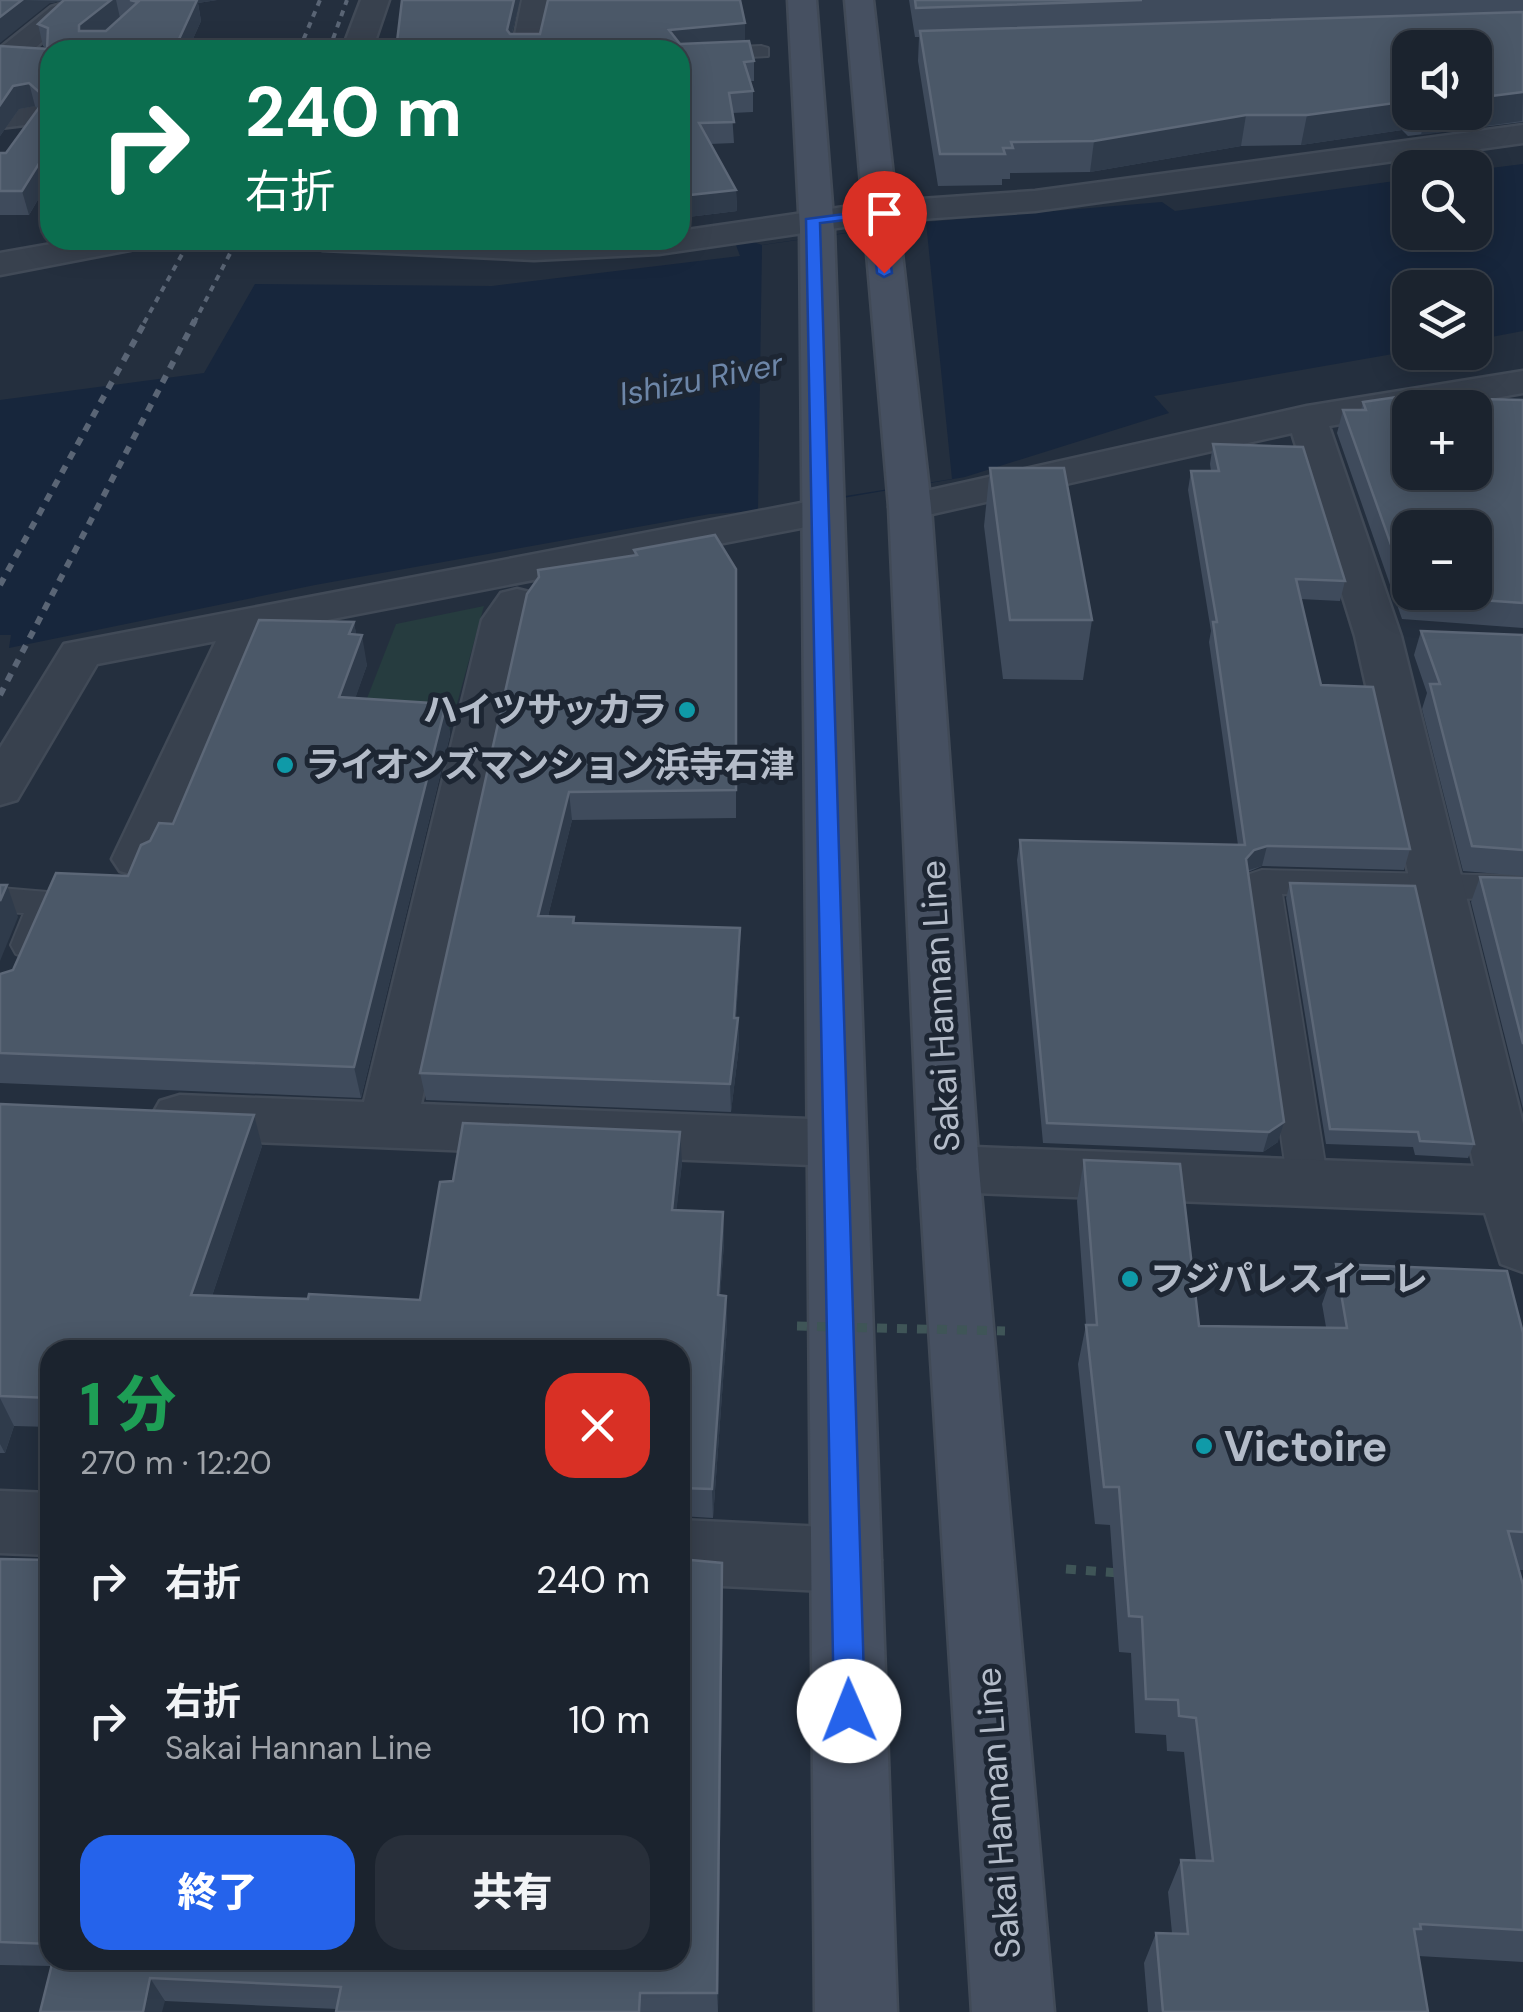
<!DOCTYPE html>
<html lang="ja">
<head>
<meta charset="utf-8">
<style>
	body { margin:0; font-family:"DM Sans","Noto Sans JP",sans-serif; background:#282f3a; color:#f1f3f6; height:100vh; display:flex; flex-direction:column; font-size:38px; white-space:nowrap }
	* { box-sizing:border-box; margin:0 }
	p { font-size:32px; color:#a0a4aa }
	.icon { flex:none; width:55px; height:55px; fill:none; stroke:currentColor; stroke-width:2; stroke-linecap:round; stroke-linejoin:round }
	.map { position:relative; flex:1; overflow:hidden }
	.drawer { position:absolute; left:40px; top:1340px; width:650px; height:630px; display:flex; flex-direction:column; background:#1b232e; border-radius:30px; box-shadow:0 5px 25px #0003,0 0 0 2px #39404a }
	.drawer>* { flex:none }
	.top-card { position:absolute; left:40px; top:40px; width:650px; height:210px; border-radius:30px; box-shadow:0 5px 25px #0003,0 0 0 2px #39404a; background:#0b6e4f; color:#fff; overflow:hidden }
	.tools { position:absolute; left:1392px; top:30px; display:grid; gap:20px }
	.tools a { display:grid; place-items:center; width:100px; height:100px; border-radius:20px; background:#1b232e; box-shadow:0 5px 25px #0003,0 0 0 2px #39404a; font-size:50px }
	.pin { position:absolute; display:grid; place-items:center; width:85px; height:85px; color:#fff; margin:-102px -42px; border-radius:50% 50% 50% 0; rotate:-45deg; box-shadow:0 0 10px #0007 }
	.pin .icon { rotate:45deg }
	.me { position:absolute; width:110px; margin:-55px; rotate:359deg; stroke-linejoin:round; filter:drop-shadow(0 0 8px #0008) }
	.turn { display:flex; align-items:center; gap:35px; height:210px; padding:0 40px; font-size:45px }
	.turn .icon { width:130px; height:130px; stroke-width:2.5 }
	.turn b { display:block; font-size:70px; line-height:85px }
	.round { display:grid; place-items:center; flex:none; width:105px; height:105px; border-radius:30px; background:#282f3a }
	.overview { display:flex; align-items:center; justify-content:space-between; height:170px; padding:0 40px }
	h1 { font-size:60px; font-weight:800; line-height:75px; color:#1e9e55 }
	.action { display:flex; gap:20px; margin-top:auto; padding:20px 40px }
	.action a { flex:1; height:115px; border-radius:30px; background:#2563eb; color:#fff; font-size:40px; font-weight:800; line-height:115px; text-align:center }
	.action a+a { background:#282f3a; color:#f1f3f6 }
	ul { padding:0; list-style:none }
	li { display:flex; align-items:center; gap:30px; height:140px; padding:0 40px }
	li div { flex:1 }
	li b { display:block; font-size:38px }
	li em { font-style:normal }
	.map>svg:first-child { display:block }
	.green { fill:#263c3f }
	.water { fill:#17263c }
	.pier { fill:#242f3e }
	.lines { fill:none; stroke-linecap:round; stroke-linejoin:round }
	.service-casing { stroke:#414a57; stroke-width:4 }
	.minor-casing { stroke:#414a57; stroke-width:5 }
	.secondary-casing { stroke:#414a57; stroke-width:5 }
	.path { stroke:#3f5557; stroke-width:9; stroke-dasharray:10 10; stroke-linecap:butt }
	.service { fill:#38414e; fill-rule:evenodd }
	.minor { fill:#38414e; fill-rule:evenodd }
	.secondary { fill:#465061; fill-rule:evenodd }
	.rail-far1 { stroke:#5a6575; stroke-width:4; stroke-dasharray:6 6; stroke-linecap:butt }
	.rail { stroke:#5a6575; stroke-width:6; stroke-dasharray:8 8; stroke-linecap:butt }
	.path-bridge { stroke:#3f5557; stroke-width:9; stroke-dasharray:10 10; stroke-linecap:butt }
	.wall { fill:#3f4b5c; fill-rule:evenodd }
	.shaded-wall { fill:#2f3b4b }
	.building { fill:#4b5868; stroke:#5c6777; stroke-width:2.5; fill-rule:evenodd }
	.route { fill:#2563eb; stroke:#184099; stroke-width:2.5 }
	.culture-dot { fill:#0f9aa8; stroke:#1d2633; stroke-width:4 }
	.labels { text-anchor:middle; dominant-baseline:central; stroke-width:10; stroke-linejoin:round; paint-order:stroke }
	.far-water-label { font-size:32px; font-style:italic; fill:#6d86a8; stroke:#1d2633 }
	.poi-label { font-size:35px; font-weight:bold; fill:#b4bcc9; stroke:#1d2633; text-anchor:start }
	.street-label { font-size:35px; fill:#b4bcc9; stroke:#1d2633 }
	.near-poi-label { font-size:42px; font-weight:bold; fill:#b4bcc9; stroke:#1d2633; text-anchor:start }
</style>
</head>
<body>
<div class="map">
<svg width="1523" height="2012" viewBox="0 0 1523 2012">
	<rect width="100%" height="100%" fill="#242f3e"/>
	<!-- green -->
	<path class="green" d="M484,606L450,729L357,724L396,624Z"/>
	<!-- water -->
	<path class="water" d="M1523,164V331L1475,340V288H1410V351L1154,396L1169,413L965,477L773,510L710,514L315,585L9,648L11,635H0V400L204,373L255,284L492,286L740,256L736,245L751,241L762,245L913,223L1162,202L1175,211L1410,179V232H1475V170Z"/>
	<!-- pier -->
	<path class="pier" d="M926,222L952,479L758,510L762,245Z"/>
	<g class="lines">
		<defs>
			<g id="service">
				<path d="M761,46L768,48V56L680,60V50H673Z"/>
				<path d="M1262,870L1523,876V900L1282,894L1328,1183L1322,1194L1308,1199L1294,1194L1288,1183L1244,882L1250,874Z"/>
				<path d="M0,888L59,893L64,902L42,954L29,958L16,954L11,945L24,913L0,912Z"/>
			</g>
			<g id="minor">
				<path d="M361,0H389L372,50H342Z"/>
				<path d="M522,0H550L542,50H512Z"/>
				<path d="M61,4L75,13L34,49L50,50V68L0,64V48L51,7Z"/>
				<path d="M50,103V122L0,128V110Z"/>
				<path d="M1523,125V143L1035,211L878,222L659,254L534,260L323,250L311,247L306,240H680V231L878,202L1035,191Z"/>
				<path d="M74,240H147L142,247L130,250L0,275V253Z"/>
				<path d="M1523,371V393L1440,408H1410V412L1329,426L1401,636L1523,1124V1272L1501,1264L1485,1213L949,1192L928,1185L919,1169L928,1153L949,1146L1474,1166L1355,636L1292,433L910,519L895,516L889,507L895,498L1307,406Z"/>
				<path d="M822,499L837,503L843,512L837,521L265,632L156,871L138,876L120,871L112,859L216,641L97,664L17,800L0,805V748L64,644Z"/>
				<path d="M517,589L533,593L539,602L526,620L421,1104L836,1120L857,1127L865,1143L857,1159L836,1166L180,1139L160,1133L151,1117L160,1101L180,1095L364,1102L482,620L501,593Z"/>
				<path d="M0,1491L50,1493V1555L0,1553Z"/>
				<path d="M680,1520L846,1528L871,1537L881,1560L871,1583L846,1592L680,1584Z"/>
			</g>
			<g id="secondary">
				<path d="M788,0H816L834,230L897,2012H815L800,230Z"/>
				<path d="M845,0H873L931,507L979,1169L1054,2012H972L919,1169L889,507Z"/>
			</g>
		</defs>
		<!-- service casing -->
		<use href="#service" class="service-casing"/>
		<!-- minor casing -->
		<use href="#minor" class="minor-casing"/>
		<!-- secondary casing -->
		<use href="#secondary" class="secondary-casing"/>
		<!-- path -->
		<path class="path" d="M1066,1569L1118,1573"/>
		<!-- service -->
		<use href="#service" class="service"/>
		<!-- minor -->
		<use href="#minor" class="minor"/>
		<!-- secondary -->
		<use href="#secondary" class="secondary"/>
		<!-- rail-far1 -->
		<g class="rail-far1">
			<path d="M299,50L320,0"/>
			<path d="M329,50L347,0"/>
			<path d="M144,323L190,240"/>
			<path d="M194,323L237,240"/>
		</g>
		<!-- rail -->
		<g class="rail">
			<path d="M0,585L146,320"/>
			<path d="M0,695L195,320"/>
		</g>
		<!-- path-bridge -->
		<path class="path-bridge" d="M797,1326L1005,1331"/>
	</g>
	<!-- wall -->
	<g class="wall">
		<path d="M0,0H217L198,3L201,21L188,50H50V179L29,215H0V153H6L38,109L35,106L19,109L0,136V46L47,49L43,46L38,24L63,1L50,3Z"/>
		<path d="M402,0H520L512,34H540L745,23V41L754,61V81H750L753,91V112L732,113L734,143L710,144L736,190L737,211L680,218V50H396Z"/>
		<path d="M909,0H1523V122L1408,136L1402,130L1301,145L1241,146L1090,172L1010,173V179H1002V185L938,186L918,61L919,37H915ZM1410,48L1475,112H1410Z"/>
		<path d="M1523,400V628L1402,619L1337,433L1343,410H1361L1363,402Z"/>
		<path d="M1213,444L1345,581L1340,601L1300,599L1321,685L1410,849L1404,870L1262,866L1248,872L1278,1142L1263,1152L1043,1143L1017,860L1020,840L1238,845L1209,642L1211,631L1188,490L1191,471H1211L1210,464Z"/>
		<path d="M990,468L1092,620L1083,680L1003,679L984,526Z"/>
		<path d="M634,550L736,569V818L572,820L548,916L574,917L575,923L740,956L736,1018H738L739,1046L731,1112L426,1100L420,1073L538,579V570L634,556Z"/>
		<path d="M354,622L356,634L367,665L355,698L446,704L450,735L361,1098L0,1083V974L13,970L128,876L150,841L173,824Z"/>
		<path d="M1421,631L1523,635V876L1463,871L1422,709L1427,693L1414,655Z"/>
		<path d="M1480,877L1523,878V1109L1471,902Z"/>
		<path d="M1290,883L1474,1144L1468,1158L1415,1155L1413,1147L1326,1144L1286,898Z"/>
		<path d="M0,1104L262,1146L212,1296L420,1300L453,1181L682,1163L676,1211L723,1212L724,1243L720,1295L726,1296L727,1326L713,1518L680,1516V1350H50V1427L14,1426L5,1453H0Z"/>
		<path d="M1084,1160L1199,1326L1326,1327L1322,1304L1336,1264L1523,1333V1570H1519L1523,1585V1962L1418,1956L1428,2012H1148L1144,1963L1156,1933H1172L1168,1892L1181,1860L1196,1861L1184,1752L1167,1751L1166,1735L1135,1733L1131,1653L1119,1652L1110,1525L1095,1524L1078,1364L1086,1325L1077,1201Z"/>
		<path d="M0,1559L50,1560V1960H680L723,1591L718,2012H336L337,2009L165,2001L51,1966L0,1965Z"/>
	</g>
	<!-- shaded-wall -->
	<g class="shaded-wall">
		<path d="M22,0L63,1L50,3L0,43V17Z"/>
		<path d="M111,0H116L120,18L85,47L79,31V25Z"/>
		<path d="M190,0H217L198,3L201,21L188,50H174Z"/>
		<path d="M514,0H520L508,49L507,30Z"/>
		<path d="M745,23V43L669,50V30Z"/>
		<path d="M29,83L35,106L19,109L0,136V105L13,86Z"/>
		<path d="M1523,92L1522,121L1421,135L1426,112H1475V98Z"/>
		<path d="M1409,100L1402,130L1301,145L1307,115Z"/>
		<path d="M1246,115L1241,146L1090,172L1094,141Z"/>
		<path d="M50,146V179L29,215L22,191Z"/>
		<path d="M736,190L737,211L680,218V196Z"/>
		<path d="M354,622L358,645L362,635L367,665L345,728L339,697L349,634Z"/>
		<path d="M446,704L450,735L361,1098L354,1067Z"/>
		<path d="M569,792L572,820L541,944L538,916Z"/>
		<path d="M1267,846L1262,866L1249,870L1241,880L1246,859L1254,850Z"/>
		<path d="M7,885L18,917L0,961V901Z"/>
		<path d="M740,928V956L734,1046V1018Z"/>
		<path d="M738,1018L739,1046L731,1112L730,1084Z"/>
		<path d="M254,1115L262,1146L202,1326L191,1295Z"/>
		<path d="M1284,1122L1278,1142L1263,1152L1269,1132Z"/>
		<path d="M680,1132L682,1163L673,1241L672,1210Z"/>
		<path d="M723,1212L724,1243L718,1325V1295Z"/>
		<path d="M726,1296L727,1326L713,1518L712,1489Z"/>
		<path d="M0,1398L14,1426L5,1453L0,1444Z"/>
		<path d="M722,1563L723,1591L718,2012L717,1993Z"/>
		<path d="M150,1978L165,2001L162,2012H143Z"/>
	</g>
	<!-- building -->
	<g class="building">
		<path d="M0,0H22L0,17Z"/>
		<path d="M64,0H111L79,25V31H106L138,2L130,0H197L174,50H50V146L22,191H0V153H6L46,98L29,83L13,86L0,105V46L47,49L48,28L38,24Z"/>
		<path d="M402,0H514L507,30L510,34H540L548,0H740L745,23L669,30L680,44L749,41L754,61L744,62L753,91L729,93L734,122L699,123L736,190L680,196V50H396Z"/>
		<path d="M915,0H1142L916,8Z"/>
		<path d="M1523,12V92L1475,98V48H1410V101L1307,115H1246L1094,141L1011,142L1013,148H1003L1005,154H940L920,31Z"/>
		<path d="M1397,397L1523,400V603L1409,595L1343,410H1366L1363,402ZM1410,408H1475V472H1410ZM1410,528H1475V592H1410Z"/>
		<path d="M1213,444L1303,447L1345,581L1296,579L1321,685L1373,687L1410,849L1267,846L1254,850L1246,859L1284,1122L1269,1132L1047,1123L1020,840L1245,845L1213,622H1217L1191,471H1219Z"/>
		<path d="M990,468H1064L1092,620H1010Z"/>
		<path d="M715,535L736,569V790L569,792L538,916L574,917L573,923L740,928L734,1018H738L730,1084L420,1073L527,594L539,577L538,570L637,555L634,550Z"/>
		<path d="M259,620L354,622L349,634L362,635L339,697L446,704L354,1067L0,1053V974L13,970L56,873L128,876L141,845L150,841L159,823L173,824Z"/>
		<path d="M1421,631L1523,635V850L1472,846L1430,684H1440Z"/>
		<path d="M1480,877L1523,878V1044Z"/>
		<path d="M1290,883L1415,886L1474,1144L1420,1141L1418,1132L1330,1129Z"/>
		<path d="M0,885H7L0,901Z"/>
		<path d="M0,1104L254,1115L191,1295L308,1299L309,1294L420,1300L440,1182L453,1181L463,1123L680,1132L672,1210L723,1212L718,1295L726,1296L712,1489L680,1488V1350H50V1398L0,1396Z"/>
		<path d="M1084,1160L1180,1164L1199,1326L1347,1328L1336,1264L1507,1271L1523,1333V1532L1508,1531L1523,1585V1930L1420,1924L1421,1929H1414L1428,2012H1163L1156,1933L1188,1934L1181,1860L1213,1861L1196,1718L1179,1716L1178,1700L1146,1699L1142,1617L1129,1616L1119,1487H1104L1086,1325H1097Z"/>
		<path d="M0,1559L50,1560V1944L0,1942Z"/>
		<path d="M680,1559L722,1563L717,1993H640L639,2012H336L341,1987L150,1978L143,2012H40L53,1960H680Z"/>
	</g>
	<!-- route -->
	<path class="route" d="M883,209L892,273L884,277L877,273L871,217L820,223L865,1711L860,1721L849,1726L838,1721L834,1711L806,219Z"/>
	<!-- markers -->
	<g class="culture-dot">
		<circle cx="687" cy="710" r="10"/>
		<circle cx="285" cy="765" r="10"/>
		<circle cx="1130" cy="1279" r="10"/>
		<circle cx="1204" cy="1446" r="10"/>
	</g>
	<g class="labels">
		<!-- far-water labels -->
		<g class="far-water-label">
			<text transform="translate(701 379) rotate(-11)">Ishizu River</text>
		</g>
		<!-- poi labels -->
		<g class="poi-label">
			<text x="667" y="710" text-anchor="end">ハイツサッカラ</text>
			<text x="305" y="765">ライオンズマンション浜寺石津</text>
			<text x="1150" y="1279">フジパレスイーレ</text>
		</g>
		<!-- street labels -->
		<g class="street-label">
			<text transform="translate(940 1006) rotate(-93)">Sakai Hannan Line</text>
			<text transform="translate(998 1813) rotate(-94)">Sakai Hannan Line</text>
		</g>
		<!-- near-poi labels -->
		<g class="near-poi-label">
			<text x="1224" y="1446">Victoire</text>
		</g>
	</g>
</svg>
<div class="tools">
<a><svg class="icon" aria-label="sound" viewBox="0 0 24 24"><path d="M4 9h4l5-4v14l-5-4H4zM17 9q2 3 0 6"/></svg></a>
<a><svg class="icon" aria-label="search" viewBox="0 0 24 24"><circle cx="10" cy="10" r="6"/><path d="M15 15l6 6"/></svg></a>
<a><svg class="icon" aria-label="layers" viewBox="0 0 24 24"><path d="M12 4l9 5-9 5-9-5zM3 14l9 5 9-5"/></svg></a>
<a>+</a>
<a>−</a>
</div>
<div class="pin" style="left:884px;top:273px;background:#d93025"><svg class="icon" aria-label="arrive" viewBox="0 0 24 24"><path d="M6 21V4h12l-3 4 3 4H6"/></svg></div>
<svg class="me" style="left:849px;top:1711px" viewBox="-20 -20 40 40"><circle r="19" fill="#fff"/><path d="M0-13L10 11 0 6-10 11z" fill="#2563eb"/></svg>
<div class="top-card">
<div class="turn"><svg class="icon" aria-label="right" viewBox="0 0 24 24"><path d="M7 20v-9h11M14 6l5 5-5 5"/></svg><div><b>240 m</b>右折</div></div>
</div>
<section class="drawer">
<div class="overview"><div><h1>1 分</h1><p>270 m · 12:20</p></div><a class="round" style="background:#d93025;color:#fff"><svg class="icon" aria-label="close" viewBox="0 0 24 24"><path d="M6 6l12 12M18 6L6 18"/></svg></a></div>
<ul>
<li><svg class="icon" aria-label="right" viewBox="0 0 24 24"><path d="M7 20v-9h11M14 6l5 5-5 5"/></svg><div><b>右折</b></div><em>240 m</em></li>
<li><svg class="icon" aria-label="right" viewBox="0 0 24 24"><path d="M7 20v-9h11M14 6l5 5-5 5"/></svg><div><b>右折</b><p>Sakai Hannan Line</p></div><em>10 m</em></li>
</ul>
<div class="action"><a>終了</a><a>共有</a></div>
</section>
</div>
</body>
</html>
